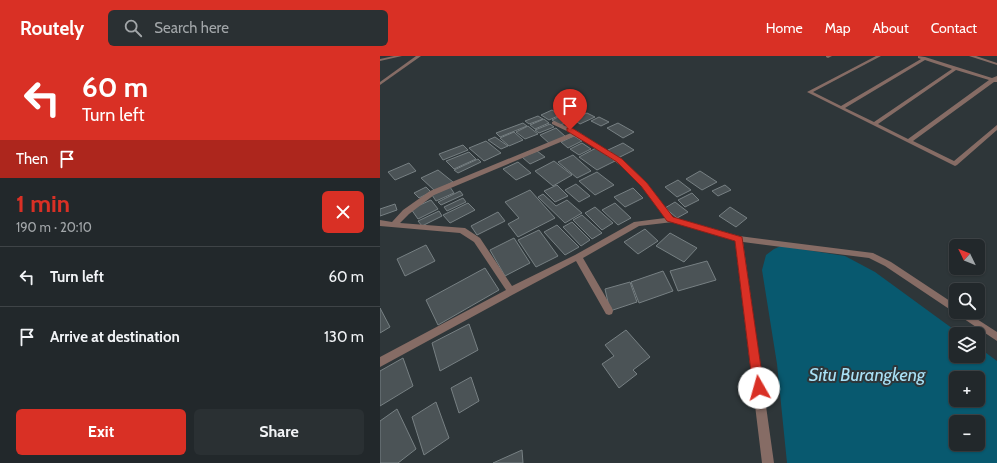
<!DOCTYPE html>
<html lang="en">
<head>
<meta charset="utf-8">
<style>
	body { margin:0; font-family:Cabin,sans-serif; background:#2a3033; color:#f1f3f6; height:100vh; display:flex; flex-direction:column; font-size:15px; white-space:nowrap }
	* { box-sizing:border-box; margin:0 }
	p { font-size:13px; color:#a2a6a9 }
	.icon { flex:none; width:22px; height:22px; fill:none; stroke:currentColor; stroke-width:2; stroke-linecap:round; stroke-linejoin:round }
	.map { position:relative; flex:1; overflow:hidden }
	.side { display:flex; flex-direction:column; background:#22282b; width:380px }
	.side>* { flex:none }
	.banner { background:#d93025; color:#fff; overflow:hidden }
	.needle { width:26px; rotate:313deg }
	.controls { position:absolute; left:569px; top:183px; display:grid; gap:8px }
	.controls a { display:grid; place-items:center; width:36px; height:36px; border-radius:6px; background:#22282b; box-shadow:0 1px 3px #0004,0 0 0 1px #3f4447; font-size:20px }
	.pin { position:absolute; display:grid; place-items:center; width:34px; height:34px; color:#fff; margin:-41px -17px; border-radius:50% 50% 50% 0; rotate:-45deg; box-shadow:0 0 4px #0007 }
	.pin .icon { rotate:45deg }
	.me { position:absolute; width:44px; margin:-22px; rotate:353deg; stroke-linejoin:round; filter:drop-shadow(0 0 3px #0008) }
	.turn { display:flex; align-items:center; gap:14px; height:84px; padding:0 16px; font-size:18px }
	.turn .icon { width:52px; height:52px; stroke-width:2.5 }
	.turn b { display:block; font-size:28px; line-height:34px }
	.then { display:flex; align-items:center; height:38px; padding:0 16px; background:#0003; gap:8px; font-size:15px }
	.round { display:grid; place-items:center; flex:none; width:42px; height:42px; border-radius:6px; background:#2a3033 }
	.overview { display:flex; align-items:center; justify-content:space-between; height:68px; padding:0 16px }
	h1 { font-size:24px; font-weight:700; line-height:30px; color:#d93025 }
	.action { display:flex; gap:8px; margin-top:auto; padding:8px 16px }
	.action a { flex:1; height:46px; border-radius:6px; background:#d93025; color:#fff; font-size:16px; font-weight:700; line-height:46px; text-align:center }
	.action a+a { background:#2a3033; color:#f1f3f6 }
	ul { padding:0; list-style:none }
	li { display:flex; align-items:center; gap:12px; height:60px; padding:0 16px; border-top:1px solid #3f4447 }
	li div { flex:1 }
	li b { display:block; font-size:15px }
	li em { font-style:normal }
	header { display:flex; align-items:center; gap:24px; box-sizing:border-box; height:56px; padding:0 20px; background:#d93025; color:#fff }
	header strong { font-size:19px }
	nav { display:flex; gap:22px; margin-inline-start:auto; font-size:14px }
	.search { width:280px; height:36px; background:#2a3033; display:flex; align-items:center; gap:10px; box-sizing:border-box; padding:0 14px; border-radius:6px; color:#a2a6a9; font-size:15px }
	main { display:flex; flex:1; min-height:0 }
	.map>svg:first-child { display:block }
	.water { fill:#08596f; fill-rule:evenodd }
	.building { fill:#4b5356; stroke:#778083 }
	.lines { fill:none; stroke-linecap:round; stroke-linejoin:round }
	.minor { fill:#866c65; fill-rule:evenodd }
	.route { fill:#d93025; stroke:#8d1f18 }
	.labels { text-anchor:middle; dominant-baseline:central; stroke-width:4; stroke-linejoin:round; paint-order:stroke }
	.near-water-label { font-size:18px; font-style:italic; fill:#a9e2f7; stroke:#2e3639 }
</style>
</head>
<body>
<header>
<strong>Routely</strong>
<div class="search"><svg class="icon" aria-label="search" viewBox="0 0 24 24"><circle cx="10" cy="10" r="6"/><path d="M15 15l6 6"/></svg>Search here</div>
<nav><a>Home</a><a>Map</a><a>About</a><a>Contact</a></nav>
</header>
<main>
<section class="side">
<div class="banner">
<div class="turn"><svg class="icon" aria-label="left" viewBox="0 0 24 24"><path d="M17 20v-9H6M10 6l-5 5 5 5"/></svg><div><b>60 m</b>Turn left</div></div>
<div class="then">Then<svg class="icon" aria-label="arrive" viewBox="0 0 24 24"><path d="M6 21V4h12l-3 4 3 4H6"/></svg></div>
</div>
<div class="overview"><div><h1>1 min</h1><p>190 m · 20:10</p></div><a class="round" style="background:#d93025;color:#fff"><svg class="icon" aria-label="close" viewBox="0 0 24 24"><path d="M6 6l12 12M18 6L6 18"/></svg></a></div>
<ul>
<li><svg class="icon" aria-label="left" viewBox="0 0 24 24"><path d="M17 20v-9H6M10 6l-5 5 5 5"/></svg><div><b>Turn left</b></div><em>60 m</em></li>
<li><svg class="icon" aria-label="arrive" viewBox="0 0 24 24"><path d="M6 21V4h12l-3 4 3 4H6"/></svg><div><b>Arrive at destination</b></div><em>130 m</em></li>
</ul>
<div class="action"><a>Exit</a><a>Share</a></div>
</section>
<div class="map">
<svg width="617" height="407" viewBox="0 0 617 407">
	<rect width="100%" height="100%" fill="#2e3639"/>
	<!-- water -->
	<path class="water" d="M401,190L465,200L495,216L580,278H576V300H598V291L617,305V407H407L397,308L382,214L386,199L394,193ZM576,322H598V344H576ZM576,366H598V388H576Z"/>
	<!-- building -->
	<g class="building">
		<path d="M190,52L197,56L188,60L182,56Z"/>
		<path d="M172,54L180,59L169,64L161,59Z"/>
		<path d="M207,57L215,61L200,68L193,63Z"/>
		<path d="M158,60L163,63L149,68L145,65Z"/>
		<path d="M180,60L189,66L180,69L172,64Z"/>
		<path d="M219,61L229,66L221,70L211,65Z"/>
		<path d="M164,63L169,67L155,73L150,69Z"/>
		<path d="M143,67L147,70L120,81L116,77Z"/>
		<path d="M238,67L254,76L243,82L227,72Z"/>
		<path d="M170,68L174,71L159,77L155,74Z"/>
		<path d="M148,70L158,78L145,83L136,76Z"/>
		<path d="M176,72L186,81L170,88L160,79Z"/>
		<path d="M134,76L143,84L129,90L120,82Z"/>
		<path d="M194,80L202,85L188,92L181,86Z"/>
		<path d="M115,81L128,90L121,93L108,84Z"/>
		<path d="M106,85L121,97L104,105L89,92Z"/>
		<path d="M202,87L211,93L199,99L190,93Z"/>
		<path d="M243,87L254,94L238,102L228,94Z"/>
		<path d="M83,89L88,94L63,104L59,98Z"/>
		<path d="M216,92L235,105L217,114L199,101Z"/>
		<path d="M157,95L165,101L150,108L142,101Z"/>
		<path d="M89,96L96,103L74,113L66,105Z"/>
		<path d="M193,99L211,115L197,122L178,106Z"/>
		<path d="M98,103L101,106L78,117L74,114Z"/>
		<path d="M174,105L192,119L173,130L155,115Z"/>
		<path d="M138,106L151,117L136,124L123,113Z"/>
		<path d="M29,107L36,115L15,124L8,116Z"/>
		<path d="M58,114L73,126L55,135L41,122Z"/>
		<path d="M320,115L337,126L322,134L306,123Z"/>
		<path d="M217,116L234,129L215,139L199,125Z"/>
		<path d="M298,124L311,134L297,141L285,131Z"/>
		<path d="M196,128L210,140L199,146L185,134Z"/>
		<path d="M177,129L188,140L175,146L164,135Z"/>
		<path d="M345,129L351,134L338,140L332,135Z"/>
		<path d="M46,131L51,136L39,142L34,137Z"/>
		<path d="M70,131L74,137L56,145L52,139Z"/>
		<path d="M253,132L263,142L245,151L234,141Z"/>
		<path d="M150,134L175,162L138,181L128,168L139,162L125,146Z"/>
		<path d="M80,135L83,139L61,149L58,146Z"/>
		<path d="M312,137L319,144L305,151L298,144Z"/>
		<path d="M163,138L176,150L187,144L202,157L185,167L158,141Z"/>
		<path d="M83,142L86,146L67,155L64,151Z"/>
		<path d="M51,144L58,153L38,163L31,153Z"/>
		<path d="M295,146L308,156L297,162L285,152Z"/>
		<path d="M88,147L95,154L70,167L63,159Z"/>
		<path d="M235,147L251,162L238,169L222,154Z"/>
		<path d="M15,148L17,154L0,160V153Z"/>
		<path d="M215,151L233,167L222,174L205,157Z"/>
		<path d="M350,151L367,162L356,171L339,160Z"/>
		<path d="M59,155L62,160L42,170L38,165Z"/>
		<path d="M118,156L125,165L97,179L91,170Z"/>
		<path d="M202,159L222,177L212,183L193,164Z"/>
		<path d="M192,166L210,184L201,190L183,171Z"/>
		<path d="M177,169L199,191L185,199L164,176Z"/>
		<path d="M265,173L278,185L258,198L244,186Z"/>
		<path d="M159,174L178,200L156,211L138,184Z"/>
		<path d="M290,177L317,192L304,206L276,190Z"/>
		<path d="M134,182L150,207L125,220L110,194Z"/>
		<path d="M46,189L55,205L25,220L17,203Z"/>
		<path d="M327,205L336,224L298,235L290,215Z"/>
		<path d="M105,212L119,234L58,269L46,244Z"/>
		<path d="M283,215L293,235L259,247L251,226Z"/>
		<path d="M250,226L257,246L230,255L225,233Z"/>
		<path d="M0,252L10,271L0,277Z"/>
		<path d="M89,268L98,294L60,315L52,287Z"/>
		<path d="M246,274L270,301L253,314L257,318L239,332L222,308L234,300L225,289Z"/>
		<path d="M23,302L33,330L0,350V315Z"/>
		<path d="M91,321L99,345L79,357L71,332Z"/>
		<path d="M56,346L69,382L44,399L32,361Z"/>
		<path d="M17,353L36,393L18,407H0V365Z"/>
		<path d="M142,394L143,407H113Z"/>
	</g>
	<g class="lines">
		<!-- minor -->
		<g class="minor">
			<path d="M14,0H22L0,5V3Z"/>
			<path d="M36,0H41L0,29V26Z"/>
			<path d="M446,0H452L448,2L446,1Z"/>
			<path d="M496,0H501L433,36L461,50L541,3L538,2V0L545,1L612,22L617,20V26H614L533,85L574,105L617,69V74L577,109L575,110L427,36ZM545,4L572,13L494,66L465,52ZM576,14L609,24L528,83L498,68Z"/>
			<path d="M589,0H596L617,7V9Z"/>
			<path d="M174,65L199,76L246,108L266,126L292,161L359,180L493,197L511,206L576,249V256H586L617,276V285L505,210L489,202L363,186L394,407H382L355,185L293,166L259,170L203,202L232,252L233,255L232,258L229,259L226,258L196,205L134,238L0,311V301L126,234L94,186L80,177L0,170V164L12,166L23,154L50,135L191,77L172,68V66ZM195,80C219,93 242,108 261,129C270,139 277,151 285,162L254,166L195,199L132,230L100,182L85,172L20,167L29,158L54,139Z"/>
		</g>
	</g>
	<!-- route -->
	<path class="route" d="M187,72H192L242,103L267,127L293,161L362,181L384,332L383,337L379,338L374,337L373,332L355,185L287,165L261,130L237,106L187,75Z"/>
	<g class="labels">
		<!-- near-water labels -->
		<g class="near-water-label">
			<text x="487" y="319">Situ Burangkeng</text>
		</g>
	</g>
</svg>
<div class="controls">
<a><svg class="needle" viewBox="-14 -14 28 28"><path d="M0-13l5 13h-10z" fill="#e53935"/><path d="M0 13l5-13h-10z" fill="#a2a6a9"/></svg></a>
<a><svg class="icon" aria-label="search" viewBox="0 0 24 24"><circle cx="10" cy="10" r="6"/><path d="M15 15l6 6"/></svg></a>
<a><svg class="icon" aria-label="layers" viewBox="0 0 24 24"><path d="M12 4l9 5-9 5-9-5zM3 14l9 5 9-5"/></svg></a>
<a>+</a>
<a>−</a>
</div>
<div class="pin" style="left:190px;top:74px;background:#d93025"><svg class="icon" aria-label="arrive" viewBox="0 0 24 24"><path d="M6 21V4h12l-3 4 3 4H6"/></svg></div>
<svg class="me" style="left:379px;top:332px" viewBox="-20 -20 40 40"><circle r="19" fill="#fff"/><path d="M0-13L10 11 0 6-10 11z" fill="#d93025"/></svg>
</div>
</main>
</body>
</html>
